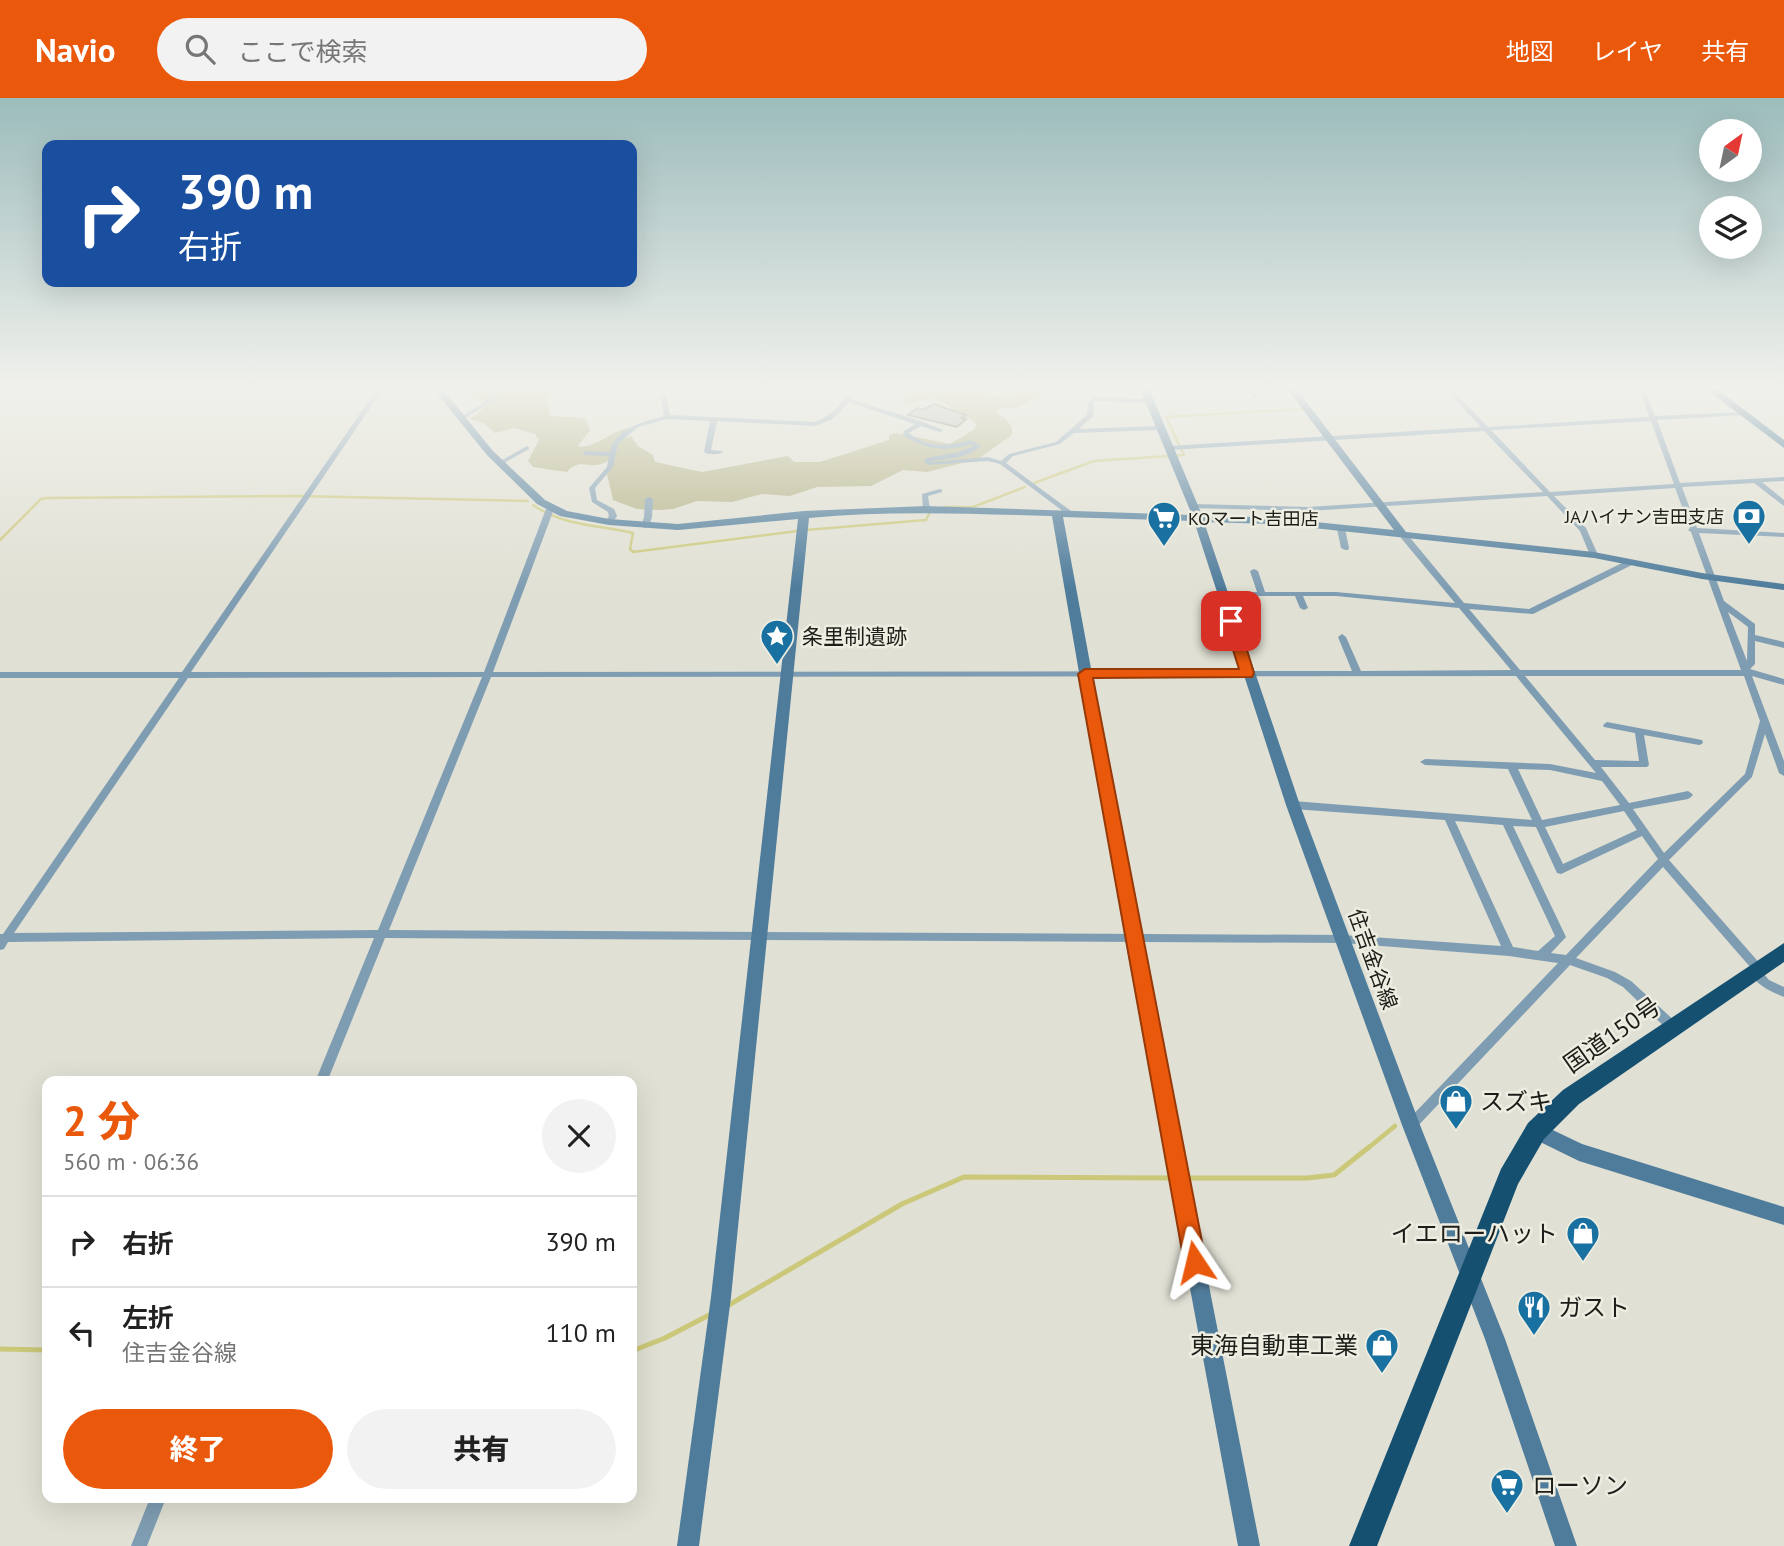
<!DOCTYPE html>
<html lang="ja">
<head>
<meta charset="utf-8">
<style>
	body { margin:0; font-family:"PT Sans","Noto Sans JP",sans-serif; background:#f2f2f2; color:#222; height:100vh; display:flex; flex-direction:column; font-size:26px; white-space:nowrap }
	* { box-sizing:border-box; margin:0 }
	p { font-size:23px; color:#767676 }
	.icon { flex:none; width:38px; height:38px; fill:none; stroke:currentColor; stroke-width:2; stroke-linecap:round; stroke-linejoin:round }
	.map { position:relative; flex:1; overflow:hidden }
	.details { position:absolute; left:42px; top:978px; width:595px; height:427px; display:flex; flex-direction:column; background:#fff; border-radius:14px; box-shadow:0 7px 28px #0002 }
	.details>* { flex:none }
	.guide { position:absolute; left:42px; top:42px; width:595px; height:147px; border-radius:14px; box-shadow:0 7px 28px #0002; background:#1a4fa0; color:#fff; overflow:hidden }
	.needle { width:46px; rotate:33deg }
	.tools { position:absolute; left:1699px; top:21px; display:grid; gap:14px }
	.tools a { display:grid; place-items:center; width:63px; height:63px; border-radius:50%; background:#fff; box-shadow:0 7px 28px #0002; font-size:35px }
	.pin { position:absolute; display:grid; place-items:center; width:60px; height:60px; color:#fff; margin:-30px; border-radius:14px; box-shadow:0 4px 10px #0006 }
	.me { position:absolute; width:77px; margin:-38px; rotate:350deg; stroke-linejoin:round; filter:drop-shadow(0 0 5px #0008) }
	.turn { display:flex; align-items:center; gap:24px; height:147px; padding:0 21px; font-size:32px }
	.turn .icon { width:91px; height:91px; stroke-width:2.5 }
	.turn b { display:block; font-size:49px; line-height:60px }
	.round { display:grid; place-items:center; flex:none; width:74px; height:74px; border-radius:37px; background:#f2f2f2 }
	.overview { display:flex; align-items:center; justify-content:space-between; height:119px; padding:0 21px }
	h1 { font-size:42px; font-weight:800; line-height:52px; color:#ea580c }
	.action { display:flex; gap:14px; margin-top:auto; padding:14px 21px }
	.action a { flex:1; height:80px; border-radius:42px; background:#ea580c; color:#fff; font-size:28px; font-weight:800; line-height:80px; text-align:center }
	.action a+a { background:#f2f2f2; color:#222 }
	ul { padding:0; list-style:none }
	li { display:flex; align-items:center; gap:21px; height:91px; padding:0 21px; border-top:2px solid #e0e0e0 }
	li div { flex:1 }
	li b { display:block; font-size:26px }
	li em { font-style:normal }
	header { display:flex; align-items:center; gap:42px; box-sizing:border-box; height:98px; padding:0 35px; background:#ea580c; color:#fff }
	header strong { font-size:33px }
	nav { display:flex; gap:38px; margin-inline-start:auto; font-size:24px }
	.search { width:490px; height:63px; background:#f2f2f2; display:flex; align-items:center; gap:18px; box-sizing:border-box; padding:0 24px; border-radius:38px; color:#767676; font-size:26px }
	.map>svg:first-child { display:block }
	.green { fill:#b2b183 }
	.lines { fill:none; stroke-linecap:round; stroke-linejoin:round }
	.stream-far2 { stroke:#cbc87a; stroke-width:2.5 }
	.stream-far1 { stroke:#cbc87a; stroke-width:4.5 }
	.stream { stroke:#cbc87a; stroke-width:5 }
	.building { fill:#b6b6ab; stroke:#79796f; stroke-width:2 }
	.street { fill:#7f9db2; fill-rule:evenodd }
	.secondary { fill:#4f7c9b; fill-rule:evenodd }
	.primary { fill:#286589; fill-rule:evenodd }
	.highway { fill:#155071; fill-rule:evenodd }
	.route { fill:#ea580c; stroke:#983908; stroke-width:2 }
	.labels { text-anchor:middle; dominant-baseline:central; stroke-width:5; stroke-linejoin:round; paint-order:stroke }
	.far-poi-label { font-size:18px; fill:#1d1d19; stroke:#edede1; text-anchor:end }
	.poi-label { font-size:21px; fill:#1d1d19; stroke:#edede1; text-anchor:start }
	.street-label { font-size:21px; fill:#1d1d19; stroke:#edede1 }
	.near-street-label { font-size:24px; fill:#1d1d19; stroke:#edede1 }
	.near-poi-label { font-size:24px; fill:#1d1d19; stroke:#edede1; text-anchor:start }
</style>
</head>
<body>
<header>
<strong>Navio</strong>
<div class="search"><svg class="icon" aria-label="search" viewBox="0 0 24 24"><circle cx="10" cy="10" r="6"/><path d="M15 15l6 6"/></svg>ここで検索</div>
<nav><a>地図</a><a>レイヤ</a><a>共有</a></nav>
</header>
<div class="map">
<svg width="1784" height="1448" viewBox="0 0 1784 1448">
	<rect width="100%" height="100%" fill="#e0e0d4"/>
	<!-- green -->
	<path class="green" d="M464,288H538L546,292L549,315L552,318L585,320L590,332L578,348C594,352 610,333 628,330L627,338L624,341L631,338L638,348L653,357L655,364L702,374L788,358L794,364H820L889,342V337L897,335L950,346L975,331L976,326L972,322L935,300L907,306L902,304L903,300C911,297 921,289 929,288C958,283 983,303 1012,298L1019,288H1063L1035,299L1019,309L997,311L998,317L1004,319L1012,329V337L978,361L927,374L903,372L871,388L817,389L790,398L762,396L732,404L697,403L673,411L659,412L637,411L613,402L607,376L612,360C609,362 605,365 601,366C587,370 579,360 567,374L533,369L528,363L539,342L535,336L514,330L495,335L483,325L470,321L484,310L481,302L465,293Z"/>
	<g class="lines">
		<!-- stream-far2 -->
		<g class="stream-far2">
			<path d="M1034,385L1094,363L1184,357L1166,319L1303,311"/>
			<path d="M533,407C563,428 599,427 633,435L630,451L633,454L798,433"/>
			<path d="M944,409H973L1025,389"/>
			<path d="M806,432L926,422L931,412"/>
			<path d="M0,442L41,401L46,400L296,398L528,403"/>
		</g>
		<!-- stream-far1 -->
		<path class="stream-far1" d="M1367,1051L1395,1028"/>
		<!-- stream -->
		<g class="stream">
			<path d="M1184,1080H1307L1334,1077L1369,1049"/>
			<path d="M727,1208L902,1106L964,1079L1173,1080"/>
			<path d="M0,1251L47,1252"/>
			<path d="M632,1253L665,1240L711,1216"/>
		</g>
	</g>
	<!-- building -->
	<path class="building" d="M934,306L966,317L962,320L966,321L957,329L908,317L917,310L923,312Z"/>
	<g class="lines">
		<!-- street -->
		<g class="street">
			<path d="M379,288H385L191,574H484L546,411L550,409L554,411L493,574L1352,573L1338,539L1342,536L1346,539L1361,573L1511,572L1459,510L1336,498H1303L1308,510L1304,512L1300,510L1295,498H1223L1219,496L1223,494H1257L1250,473L1254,471L1258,473L1265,494H1336L1455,505L1401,440V436H1407L1464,505L1529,511L1628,462H1634V466L1533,516L1469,511L1520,572H1741L1691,434L1688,432L1690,430L1675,390L1554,398L1586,430L1598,457L1594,459L1590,457L1580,433L1547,398L1308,413L1194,410L1190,408L1194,406L1308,409L1543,394L1484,333L1169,352L1166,350L1169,348L1481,329L1442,288H1449L1488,329L1649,319L1638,288H1644L1655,318L1745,314V316L1743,317L1657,322L1680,385L1784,379V383L1762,384L1784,402V408L1754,385L1682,389L1697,430L1784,435V439L1699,435L1724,503L1755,526V537L1784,544V550L1755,543V566L1750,571L1784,581V587L1752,578L1784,663V678L1779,675L1765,636L1752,679L1669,762L1762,868L1763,871L1762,874L1769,882L1784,889V899C1769,893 1757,887 1749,874L1751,870L1663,769L1576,860L1615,874L1631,883L1677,925L1679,929L1677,933L1673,934L1669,933L1623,889L1607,880L1570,867L1415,1031L1411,1033L1407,1031L1405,1027L1407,1023L1558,865L1509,858L1343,845L385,840L327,984H315L374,840L8,844L4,851L0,852V836H3L179,580H0V574H182ZM1651,323L1674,386L1550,394L1491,332ZM1728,514L1748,529L1747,563ZM1516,578L1596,675L1550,666L1425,661L1420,664L1425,667L1508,671L1532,722L1293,703L1288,707L1293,711L1445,722L1501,848L1343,837L389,832L491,579ZM1525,578H1744L1760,623L1745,676L1664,755L1633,711L1688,701L1691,699L1693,697L1691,695L1688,693L1629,705L1601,669H1647L1649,667L1644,637L1699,647L1702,646L1703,644L1702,642L1607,624L1603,627L1604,629L1635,635L1639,663L1595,662ZM482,579L378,832L14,835L188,580ZM1518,671L1550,672L1602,683L1620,707L1542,722ZM1624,713L1637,732L1563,766L1545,729ZM1455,723L1503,727L1555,838L1538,853L1513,849ZM1513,728L1536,729L1557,775L1561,776L1642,738L1658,761L1566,857L1551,855L1566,839Z"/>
			<path d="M659,288H665L670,317L814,324C833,318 843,304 853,288H859L851,301L923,324L943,332L940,334L921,328L909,335C927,350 949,349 971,342L981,348C968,360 948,361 931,363L932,364L988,359L1001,363L1009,356L1056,344L1087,317L1088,304L1095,299L1148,301L1151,303L1148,305L1096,303L1094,305L1093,318L1079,331L1159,328L1162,330L1159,332L1074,335L1060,346L1013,358L1006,365L1071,413V417H1068L1000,366L988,363L928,367L924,363L927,360L959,354L973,348L971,346C947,355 923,351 903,337L904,333L915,326L848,304L841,313L831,322L815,328L717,323L711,352L722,353L723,354C719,357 708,357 704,354L710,323L667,321L638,329L618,346L613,369L595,390L597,402L614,411L617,418L612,426H606L605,424L609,418L608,414L592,404L589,390L607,369L609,358L585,357L582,355L585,353L610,354C615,330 643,324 664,318Z"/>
			<path d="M1244,288H1250L1258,299L1257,300H1253Z"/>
			<path d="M496,297L501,298L462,322L457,321Z"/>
			<path d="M527,348L529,349V351L502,366L497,365Z"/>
			<path d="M940,391L942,392V394L928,398L930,411L926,413H923L922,396Z"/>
			<path d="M649,399L653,401L652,419L649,428L645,430L641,428L644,419L645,401Z"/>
			<path d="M1338,429H1344L1345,431L1349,450L1348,452H1345L1341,450L1337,431Z"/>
			<path d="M150,1400H166L147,1448H131Z"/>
		</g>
		<!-- secondary -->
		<g class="secondary">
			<path d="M431,288H440L493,353L545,402L567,413L609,421L678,426L804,413L926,408L1192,417L1139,288H1192L1188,291L1150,293L1202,417L1276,420L1394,432L1285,288H1294L1406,434L1594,454L1702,475L1784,486V492L1702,481L1594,460L1276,426L1204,424L1300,707L1420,1027L1505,1241L1577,1448H1555L1485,1241L1402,1027L1286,707L1194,423L1063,419L1141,841L1260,1448H1238L1125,841L1052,418C971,416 890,412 809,420L731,1199L699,1448H677L711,1199L798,421L678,432L609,427L560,418L537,406L487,357Z"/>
			<path d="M1536,1024L1582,1046L1784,1109V1127L1579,1063L1530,1039L1527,1033L1530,1027Z"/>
		</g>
		<!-- primary -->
		<path class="primary" d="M1702,288H1713L1784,342V350Z"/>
		<!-- highway -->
		<path class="highway" d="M1784,845V864L1579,1006L1544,1041L1518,1086L1377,1448H1349L1501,1071L1528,1025L1563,992Z"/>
	</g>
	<!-- sky -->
	<linearGradient id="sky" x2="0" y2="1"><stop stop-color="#9cbcbc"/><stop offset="0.59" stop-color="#f1f1ec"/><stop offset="1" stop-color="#f1f1ec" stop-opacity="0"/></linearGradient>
	<rect width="1784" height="491" fill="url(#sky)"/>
	<!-- route -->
	<path class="route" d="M1231,518L1238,523L1254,575L1252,579L1093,580L1206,1164L1202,1172L1195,1175L1187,1172L1184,1164L1078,576L1085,571H1239L1224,523Z"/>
	<!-- icons -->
	<defs>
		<symbol id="bank-pin" viewBox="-11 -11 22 30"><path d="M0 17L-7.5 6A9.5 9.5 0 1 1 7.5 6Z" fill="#1971a1" stroke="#edede1"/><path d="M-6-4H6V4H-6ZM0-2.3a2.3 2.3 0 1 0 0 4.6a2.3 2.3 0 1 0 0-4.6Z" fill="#fff"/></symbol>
		<symbol id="supermarket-pin" viewBox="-11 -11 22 30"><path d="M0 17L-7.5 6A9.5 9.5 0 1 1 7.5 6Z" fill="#1971a1" stroke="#edede1"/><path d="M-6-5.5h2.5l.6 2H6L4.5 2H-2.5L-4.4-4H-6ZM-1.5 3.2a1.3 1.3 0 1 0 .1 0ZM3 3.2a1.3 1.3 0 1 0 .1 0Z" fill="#fff"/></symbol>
		<symbol id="sight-pin" viewBox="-11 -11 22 30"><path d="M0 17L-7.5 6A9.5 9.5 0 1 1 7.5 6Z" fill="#1971a1" stroke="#edede1"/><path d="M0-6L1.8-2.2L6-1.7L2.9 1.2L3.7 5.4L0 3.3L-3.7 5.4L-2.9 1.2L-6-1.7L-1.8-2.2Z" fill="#fff"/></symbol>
		<symbol id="shop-pin" viewBox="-11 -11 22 30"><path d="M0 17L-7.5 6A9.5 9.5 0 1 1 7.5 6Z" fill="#1971a1" stroke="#edede1"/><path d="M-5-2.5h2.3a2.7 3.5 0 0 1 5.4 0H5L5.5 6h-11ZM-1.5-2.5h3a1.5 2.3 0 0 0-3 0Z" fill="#fff"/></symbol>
		<symbol id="restaurant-pin" viewBox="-11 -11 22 30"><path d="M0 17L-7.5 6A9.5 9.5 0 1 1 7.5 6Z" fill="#1971a1" stroke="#edede1"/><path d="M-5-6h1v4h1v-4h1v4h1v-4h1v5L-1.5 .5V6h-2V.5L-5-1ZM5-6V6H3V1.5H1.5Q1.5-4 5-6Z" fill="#fff"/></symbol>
	</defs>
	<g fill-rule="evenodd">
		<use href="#bank-pin" x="1730" y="399" width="38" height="52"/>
		<use href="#supermarket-pin" x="1145" y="401" width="38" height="52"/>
		<use href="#sight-pin" x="758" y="519" width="38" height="52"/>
		<use href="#shop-pin" x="1437" y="984" width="38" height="52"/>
		<use href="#shop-pin" x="1564" y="1116" width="38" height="52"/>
		<use href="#restaurant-pin" x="1515" y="1190" width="38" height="52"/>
		<use href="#shop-pin" x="1363" y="1228" width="38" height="52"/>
		<use href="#supermarket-pin" x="1488" y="1368" width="38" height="52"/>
	</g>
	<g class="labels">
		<!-- far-poi labels -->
		<g class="far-poi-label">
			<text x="1724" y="418">JAハイナン吉田支店</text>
			<text x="1188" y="420" text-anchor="start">KOマート吉田店</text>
		</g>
		<!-- poi labels -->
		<g class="poi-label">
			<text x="802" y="538">条里制遺跡</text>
		</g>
		<!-- street labels -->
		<g class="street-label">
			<text transform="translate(1373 861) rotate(70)">住吉金谷線</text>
		</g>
		<!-- near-street labels -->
		<g class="near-street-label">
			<text transform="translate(1612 937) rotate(-35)">国道150号</text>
		</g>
		<!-- near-poi labels -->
		<g class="near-poi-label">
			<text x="1480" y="1003">スズキ</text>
			<text x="1558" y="1135" text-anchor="end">イエローハット</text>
			<text x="1558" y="1209">ガスト</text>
			<text x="1358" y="1247" text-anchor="end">東海自動車工業</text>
			<text x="1532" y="1387">ローソン</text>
		</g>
	</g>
</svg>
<div class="tools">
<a><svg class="needle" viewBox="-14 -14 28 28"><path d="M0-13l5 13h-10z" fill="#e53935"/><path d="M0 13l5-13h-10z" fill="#767676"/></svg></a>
<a><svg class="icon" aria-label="layers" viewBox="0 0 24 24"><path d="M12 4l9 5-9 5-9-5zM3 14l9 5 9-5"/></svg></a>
</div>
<div class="pin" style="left:1231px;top:523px;background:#d93025"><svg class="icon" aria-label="arrive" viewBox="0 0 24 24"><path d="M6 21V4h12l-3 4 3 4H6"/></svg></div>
<svg class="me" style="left:1195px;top:1164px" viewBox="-20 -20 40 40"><path d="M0-17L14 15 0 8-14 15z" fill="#ea580c" stroke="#fff" stroke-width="4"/></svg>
<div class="guide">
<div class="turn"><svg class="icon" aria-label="right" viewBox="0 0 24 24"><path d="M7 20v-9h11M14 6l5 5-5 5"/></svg><div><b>390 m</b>右折</div></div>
</div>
<section class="details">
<div class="overview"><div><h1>2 分</h1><p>560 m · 06:36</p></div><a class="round"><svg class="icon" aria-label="close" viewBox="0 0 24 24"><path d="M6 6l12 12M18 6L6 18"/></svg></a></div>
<ul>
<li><svg class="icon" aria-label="right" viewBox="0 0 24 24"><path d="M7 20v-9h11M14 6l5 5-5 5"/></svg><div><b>右折</b></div><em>390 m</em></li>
<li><svg class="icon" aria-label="left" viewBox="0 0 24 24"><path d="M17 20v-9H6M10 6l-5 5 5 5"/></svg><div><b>左折</b><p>住吉金谷線</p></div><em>110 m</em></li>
</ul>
<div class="action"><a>終了</a><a>共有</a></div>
</section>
</div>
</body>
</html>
